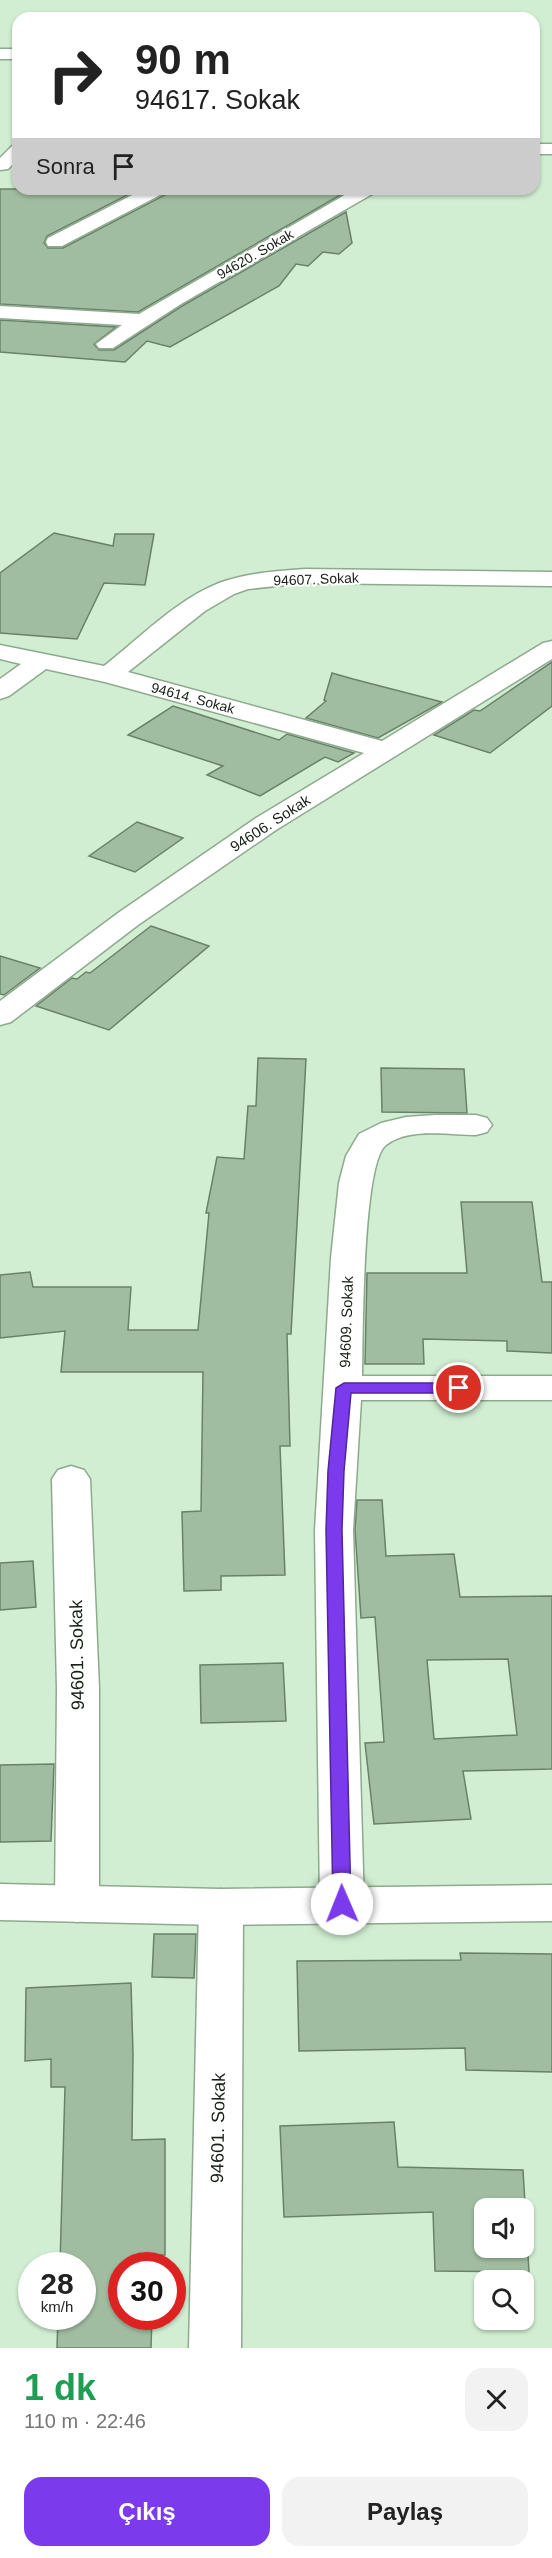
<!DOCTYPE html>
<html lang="tr">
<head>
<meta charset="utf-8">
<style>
	body { margin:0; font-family:Arial,sans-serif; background:#f2f2f2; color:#222; height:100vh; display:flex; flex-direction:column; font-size:22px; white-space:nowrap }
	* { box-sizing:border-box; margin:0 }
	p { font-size:20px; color:#767676 }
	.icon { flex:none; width:33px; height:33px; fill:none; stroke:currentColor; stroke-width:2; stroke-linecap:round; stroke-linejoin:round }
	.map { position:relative; height:2348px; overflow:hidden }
	.side { display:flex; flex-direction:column; background:#fff; flex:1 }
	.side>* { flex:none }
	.guide { position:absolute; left:12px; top:12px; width:528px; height:183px; border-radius:18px; box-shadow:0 2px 4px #0004; background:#fff; color:#222; overflow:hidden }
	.controls { position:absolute; left:474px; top:2198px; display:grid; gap:12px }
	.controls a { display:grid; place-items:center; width:60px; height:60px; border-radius:12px; background:#fff; box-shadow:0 2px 4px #0004; font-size:30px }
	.speed { position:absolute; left:18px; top:2252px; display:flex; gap:12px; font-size:30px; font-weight:700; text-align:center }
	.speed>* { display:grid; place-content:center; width:78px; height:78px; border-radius:50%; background:#fff; box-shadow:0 2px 4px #0004; line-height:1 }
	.speed small { font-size:15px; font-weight:400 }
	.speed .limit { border:9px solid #d22; background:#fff; color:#111 }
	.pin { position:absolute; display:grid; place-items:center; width:51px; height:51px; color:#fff; margin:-26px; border:3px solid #fff; border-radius:50%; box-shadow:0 2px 6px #0007 }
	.me { position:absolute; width:66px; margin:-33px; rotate:359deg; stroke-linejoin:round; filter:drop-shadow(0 0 4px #0008) }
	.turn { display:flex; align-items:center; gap:21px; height:126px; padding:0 24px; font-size:27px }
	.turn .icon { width:78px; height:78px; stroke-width:2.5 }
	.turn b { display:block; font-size:42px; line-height:51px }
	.then { display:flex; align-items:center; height:57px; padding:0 24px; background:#0003; gap:12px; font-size:22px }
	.round { display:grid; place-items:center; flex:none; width:63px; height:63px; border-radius:18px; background:#f2f2f2 }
	.head { display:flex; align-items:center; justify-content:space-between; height:102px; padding:0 24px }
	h1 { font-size:36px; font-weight:600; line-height:45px; color:#1e9e55 }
	.action { display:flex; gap:12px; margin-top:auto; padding:12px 24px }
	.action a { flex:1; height:69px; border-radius:18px; background:#7c3aed; color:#fff; font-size:24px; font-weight:600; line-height:69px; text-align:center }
	.action a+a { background:#f2f2f2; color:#222 }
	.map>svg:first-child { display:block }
	.building { fill:#a1bda1; stroke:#688269; stroke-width:1.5; fill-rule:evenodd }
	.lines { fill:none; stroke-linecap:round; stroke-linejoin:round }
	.minor-casing { stroke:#8fa98f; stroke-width:3 }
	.tertiary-casing { stroke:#8fa98f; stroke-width:3 }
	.minor { fill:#fff; fill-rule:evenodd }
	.tertiary { fill:#fff; fill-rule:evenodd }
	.route { fill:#7c3aed; stroke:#51269a; stroke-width:1.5 }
	.labels { text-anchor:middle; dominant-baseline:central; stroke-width:4.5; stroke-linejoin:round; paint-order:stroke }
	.far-street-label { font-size:14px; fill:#162016; stroke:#fff }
	.street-label { font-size:15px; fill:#162016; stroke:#fff }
	.near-street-label { font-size:18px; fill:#162016; stroke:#fff }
</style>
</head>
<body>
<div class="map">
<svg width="552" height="2348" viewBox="0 0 552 2348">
	<rect width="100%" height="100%" fill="#d1eed2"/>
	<!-- building -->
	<g class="building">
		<path d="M0,189H139L47,236L44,243L48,248H63L165,195L169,189H341L342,194L138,312L0,304Z"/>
		<path d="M346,212L352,243L339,254L323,252L308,266L296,264L279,286L170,347L147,341L125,362L0,352V320L116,327L94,344L99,350H114L182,306Z"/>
		<path d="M54,533L113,546L115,534H154L145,585L104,583L77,639L0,633V573Z"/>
		<path d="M552,662V706L490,753L434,735L474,710L480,711Z"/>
		<path d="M332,673L353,679L442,702L378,738L306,718L326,701L324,700Z"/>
		<path d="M173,706L279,740L287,734L354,753L338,762L325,757L260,796L207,775L223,766L128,735Z"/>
		<path d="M137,822L183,838L135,872L89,856Z"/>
		<path d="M151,926L209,946L109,1030L36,1006L72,978L77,979L86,972L90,973Z"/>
		<path d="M0,956L40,968L4,995L0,994Z"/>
		<path d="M258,1058L306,1059L291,1334H287L290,1446H280L285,1575L221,1576V1590L184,1591L182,1512L201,1511L203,1372H61L65,1331L0,1338V1275L30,1272L33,1287H131L128,1330H198L209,1213H206L217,1157L244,1159L248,1106H256Z"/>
		<path d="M381,1068L464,1069L467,1113L382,1112Z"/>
		<path d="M461,1202H532L542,1282H552V1353L507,1351V1341L423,1339L424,1364H365L367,1273H467Z"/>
		<path d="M357,1500H382L386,1556L454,1554L460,1597L552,1596V1769L463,1771L471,1819L374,1824L365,1743L384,1742L375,1617L361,1618L355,1530ZM508,1659L517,1735L434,1739L427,1660Z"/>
		<path d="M33,1561L36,1607L0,1610V1563Z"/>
		<path d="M283,1663L286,1721L201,1723L200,1665Z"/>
		<path d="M54,1764L51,1841L0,1842V1765Z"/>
		<path d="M154,1934H196L194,1978L152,1977Z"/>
		<path d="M460,1953L552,1954V2072L466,2070L465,2048L299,2051L297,1961L461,1960Z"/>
		<path d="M131,1983L133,2054L132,2140L165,2139V2255H154V2265H122V2316H152L151,2348H57L58,2316H82V2265H60L65,2087H51V2059L25,2061L26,1988Z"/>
		<path d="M394,2122L398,2167L523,2170L529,2272L435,2271L433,2212L284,2217L280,2126ZM484,2208H524V2247H484Z"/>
	</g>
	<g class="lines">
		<defs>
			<g id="minor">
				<rect x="0" y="49" width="18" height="10"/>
				<rect x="534" y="144" width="18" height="10"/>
				<path d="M18,145V159L8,169L0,170V158L12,146Z"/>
				<path d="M144,189H167L164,193L62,246H48L46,242L48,238Z"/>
				<path d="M355,189H377L374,193L181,304L113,348H99L96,344L122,325L0,318V306L139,314Z"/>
				<path d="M305,569L552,572V586L305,583L248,589L234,594L205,611L128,672L382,741L543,643L552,641V659L276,830L138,925L11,1022L0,1025V1001L118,913L256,818L364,753L105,682L46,669L9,696L0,699V679L21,664L0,659V645L104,666C140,638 176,600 219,583C247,573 276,571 305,569Z"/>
				<path d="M435,1115H476L487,1118L492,1125L487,1132L476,1135C449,1135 409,1127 386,1145C362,1163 363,1340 362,1376H552V1400H361L353,1530L364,1904L358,1916L342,1922L326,1916L320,1904L315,1530L331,1258L339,1183L346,1156L359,1134L381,1123L406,1117Z"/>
				<path d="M71,1466L84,1470L90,1479L99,1688V1904L93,1916L77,1922L61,1916L55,1904L57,1688L52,1479L58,1470Z"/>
				<path d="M221,1889L237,1895L243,1907L241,2348H189L199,1907L205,1895Z"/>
			</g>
			<path id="tertiary" d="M0,1884L221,1889L552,1885V1921L221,1925L0,1920Z"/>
		</defs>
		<!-- minor casing -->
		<use href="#minor" class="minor-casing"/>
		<!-- tertiary casing -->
		<use href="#tertiary" class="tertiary-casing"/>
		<!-- minor -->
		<use href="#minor" class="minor"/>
		<!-- tertiary -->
		<use href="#tertiary" class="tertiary"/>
	</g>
	<!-- route -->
	<path class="route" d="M344,1383H459L467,1388L459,1393H351L344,1471L342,1530L351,1904L348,1909L342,1911L335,1909L333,1904L326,1530L328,1471L336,1388Z"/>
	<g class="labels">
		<!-- far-street labels -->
		<g class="far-street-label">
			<text transform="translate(255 254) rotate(-30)">94620. Sokak</text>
			<text transform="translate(316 579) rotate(-2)">94607. Sokak</text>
			<text transform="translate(193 698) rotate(15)">94614. Sokak</text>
		</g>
		<!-- street labels -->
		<g class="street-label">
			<text transform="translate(270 823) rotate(-33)">94606. Sokak</text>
			<text transform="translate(346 1322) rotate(-88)">94609. Sokak</text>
		</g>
		<!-- near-street labels -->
		<g class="near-street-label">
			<text transform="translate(77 1655) rotate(-91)">94601. Sokak</text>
			<text transform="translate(218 2128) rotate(-89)">94601. Sokak</text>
		</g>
	</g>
</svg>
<div class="controls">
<a><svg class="icon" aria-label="sound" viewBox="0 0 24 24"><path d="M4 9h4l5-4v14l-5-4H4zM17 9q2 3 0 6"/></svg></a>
<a><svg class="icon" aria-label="search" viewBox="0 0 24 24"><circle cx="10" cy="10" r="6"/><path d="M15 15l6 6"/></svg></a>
</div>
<div class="speed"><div>28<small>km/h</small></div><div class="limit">30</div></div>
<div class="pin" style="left:459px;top:1388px;background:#d93025"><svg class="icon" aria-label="arrive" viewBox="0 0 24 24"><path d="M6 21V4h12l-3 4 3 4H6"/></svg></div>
<svg class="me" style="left:342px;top:1904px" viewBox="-20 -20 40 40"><circle r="19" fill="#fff"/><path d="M0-13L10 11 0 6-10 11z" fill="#7c3aed"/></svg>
<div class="guide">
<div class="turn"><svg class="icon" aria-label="right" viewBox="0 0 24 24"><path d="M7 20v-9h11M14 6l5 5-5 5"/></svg><div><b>90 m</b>94617. Sokak</div></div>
<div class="then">Sonra<svg class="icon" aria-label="arrive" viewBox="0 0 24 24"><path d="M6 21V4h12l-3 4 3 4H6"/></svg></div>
</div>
</div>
<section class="side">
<div class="head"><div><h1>1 dk</h1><p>110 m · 22:46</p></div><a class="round"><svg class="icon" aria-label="close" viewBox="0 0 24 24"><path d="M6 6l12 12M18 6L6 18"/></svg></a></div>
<div class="action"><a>Çıkış</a><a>Paylaş</a></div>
</section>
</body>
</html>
